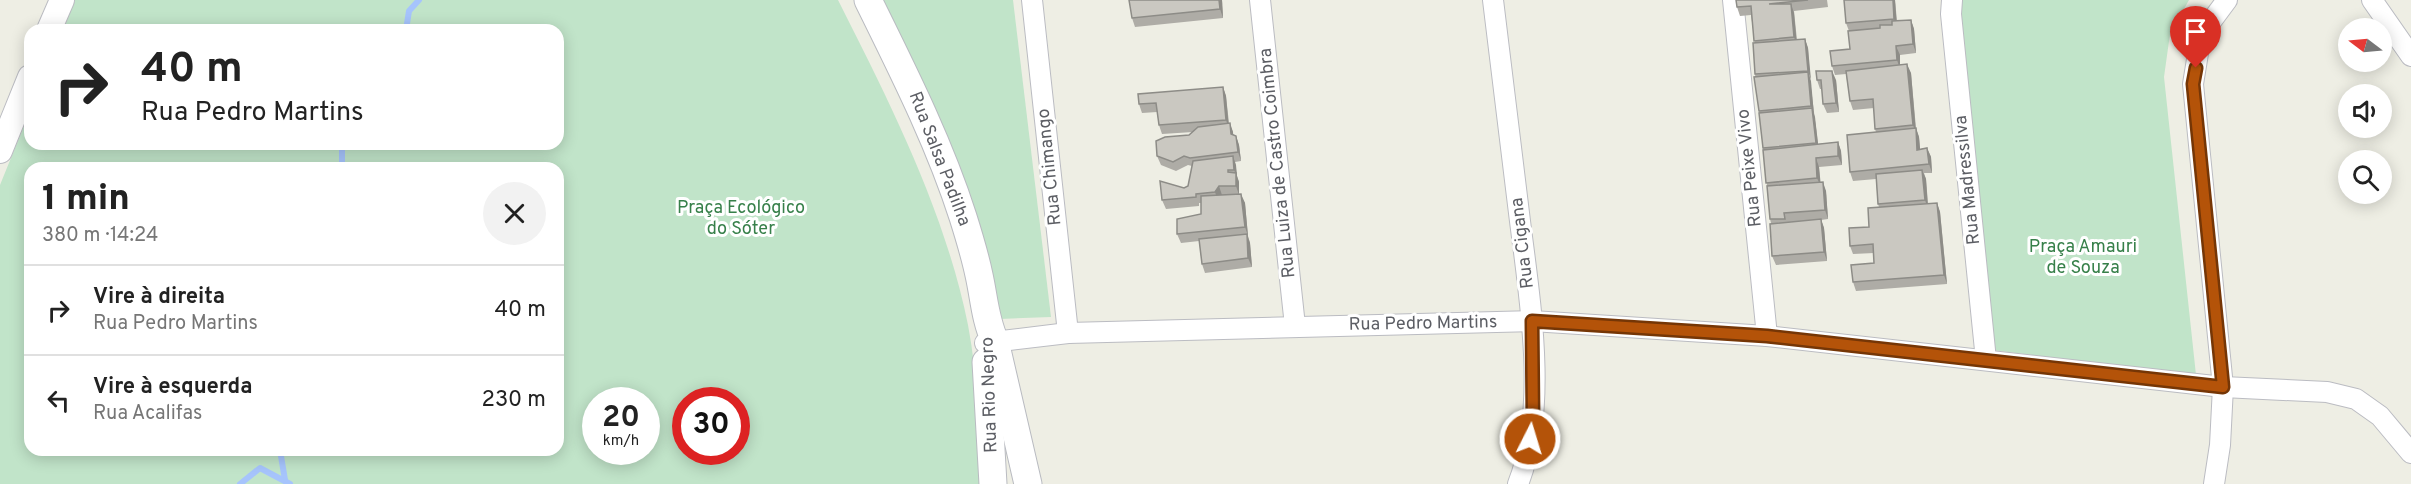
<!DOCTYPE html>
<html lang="pt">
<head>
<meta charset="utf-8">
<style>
	body { margin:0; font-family:Overpass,sans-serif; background:#f2f2f2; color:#222; height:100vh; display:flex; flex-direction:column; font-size:22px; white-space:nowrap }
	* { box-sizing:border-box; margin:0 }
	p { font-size:20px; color:#767676 }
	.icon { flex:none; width:33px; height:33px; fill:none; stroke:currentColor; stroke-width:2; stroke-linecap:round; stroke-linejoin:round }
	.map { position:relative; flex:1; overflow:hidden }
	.panel { position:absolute; left:24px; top:162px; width:540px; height:294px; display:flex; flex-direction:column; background:#fff; border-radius:18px; box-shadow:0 3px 15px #0003 }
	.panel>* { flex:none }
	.banner { position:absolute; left:24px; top:24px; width:540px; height:126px; border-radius:18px; box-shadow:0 3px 15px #0003; background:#fff; color:#222; overflow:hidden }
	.needle { width:39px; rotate:286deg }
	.buttons { position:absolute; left:2338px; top:18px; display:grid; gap:12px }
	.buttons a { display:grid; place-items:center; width:54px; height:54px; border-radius:50%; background:#fff; box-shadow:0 3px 15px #0003; font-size:30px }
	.speed { position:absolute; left:582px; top:387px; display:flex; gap:12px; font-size:30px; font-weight:700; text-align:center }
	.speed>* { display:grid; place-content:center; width:78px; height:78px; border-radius:50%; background:#fff; box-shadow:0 3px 15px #0003; line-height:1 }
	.speed small { font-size:15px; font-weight:400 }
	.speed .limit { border:9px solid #d22; background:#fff; color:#111 }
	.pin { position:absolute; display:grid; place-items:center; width:51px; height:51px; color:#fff; margin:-62px -26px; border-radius:50% 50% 50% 0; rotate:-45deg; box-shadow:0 0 6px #0007 }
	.pin .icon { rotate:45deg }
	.me { position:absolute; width:66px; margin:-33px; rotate:5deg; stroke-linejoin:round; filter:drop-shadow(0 0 4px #0008) }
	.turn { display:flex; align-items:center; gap:21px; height:126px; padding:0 18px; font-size:27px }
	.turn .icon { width:78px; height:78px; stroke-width:2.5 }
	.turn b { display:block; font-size:42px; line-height:51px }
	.round { display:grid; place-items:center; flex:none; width:63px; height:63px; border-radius:32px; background:#f2f2f2 }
	.head { display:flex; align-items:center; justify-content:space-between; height:102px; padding:0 18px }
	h1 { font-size:36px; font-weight:800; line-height:45px }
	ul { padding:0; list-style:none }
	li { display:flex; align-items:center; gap:18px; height:90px; padding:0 18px; border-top:2px solid #e0e0e0 }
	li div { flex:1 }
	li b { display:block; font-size:22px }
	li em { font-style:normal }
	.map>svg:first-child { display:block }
	.green { fill:#c1e4c9; fill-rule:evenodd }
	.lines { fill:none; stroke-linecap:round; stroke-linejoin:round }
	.stream { stroke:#a6c4fc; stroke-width:6 }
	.minor-casing { stroke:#bbbcc2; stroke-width:22 }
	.tertiary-casing { stroke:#bbbcc2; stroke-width:26 }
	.secondary-casing { stroke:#b9bbc1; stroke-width:29 }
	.minor { stroke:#fff; stroke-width:20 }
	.tertiary { stroke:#fff; stroke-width:24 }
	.secondary { stroke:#fff; stroke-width:27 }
	.wall { fill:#aeaca6 }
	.shaded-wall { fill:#8d8c87 }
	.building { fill:#cac8c1; stroke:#8d8c87; stroke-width:1.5 }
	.route-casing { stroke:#753606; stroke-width:15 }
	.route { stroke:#b45309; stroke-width:10 }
	.labels { text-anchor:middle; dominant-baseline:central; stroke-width:6; stroke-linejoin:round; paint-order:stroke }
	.street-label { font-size:18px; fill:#5c5e64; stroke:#fff }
	.park-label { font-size:18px; fill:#37804a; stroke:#fff }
</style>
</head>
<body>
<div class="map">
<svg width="2411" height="484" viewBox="0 0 2411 484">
	<rect width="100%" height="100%" fill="#eeeee4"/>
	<!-- green -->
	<g class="green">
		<path d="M75,0H838C890,103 945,211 968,325C978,377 979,432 979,484H0V185L30,111V144H558V30H63ZM30,168H558V450H30ZM596,400H646V452H596ZM686,400H736V452H686Z"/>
		<path d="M878,0H1013L1051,317L1000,319Z"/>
		<path d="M1961,0H2189L2170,34L2164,77L2196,375L1992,350L1959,18Z"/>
	</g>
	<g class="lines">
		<!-- stream -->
		<g class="stream">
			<path d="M406,30L409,11L419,0"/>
			<path d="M342,168V144"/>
			<path d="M280,450L285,480"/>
			<path d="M240,484L260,468L290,484"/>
		</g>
		<defs>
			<g id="minor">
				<path d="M1032,0L1068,333"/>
				<path d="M1260,0L1295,326"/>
				<path d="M1493,0C1502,71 1510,142 1519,213C1529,296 1549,405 1518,484"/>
				<path d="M1733,0L1767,336"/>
				<path d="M1952,0L1951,14L1986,360"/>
				<path d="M2372,0L2411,56"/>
				<path d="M985,343L1068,333L1532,321L1767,336L2223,387L2327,392L2356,399L2380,416L2411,453"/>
				<path d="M2214,484L2220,445L2223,387L2193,84L2201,35L2227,0"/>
			</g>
			<g id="tertiary">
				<path d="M49,30L62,0"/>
				<path d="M0,151L30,77"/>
			</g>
			<g id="secondary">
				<path d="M868,0C903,71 939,142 963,217C969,236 975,256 979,275C984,297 985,320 995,341L1028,484"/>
				<path d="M986,362L993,484"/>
			</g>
		</defs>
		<!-- minor casing -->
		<use href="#minor" class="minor-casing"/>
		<!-- tertiary casing -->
		<use href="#tertiary" class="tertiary-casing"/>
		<!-- secondary casing -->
		<use href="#secondary" class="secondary-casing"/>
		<!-- minor -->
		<use href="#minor" class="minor"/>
		<!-- tertiary -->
		<use href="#tertiary" class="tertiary"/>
		<!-- secondary -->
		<use href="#secondary" class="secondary"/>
	</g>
	<!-- wall -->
	<g class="wall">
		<path d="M1222,0L1223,18L1135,27L1132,18Z"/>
		<path d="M1736,0H1827L1828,7L1794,11L1797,40L1805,39L1808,48L1810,80L1818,144L1838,142L1841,151L1842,165L1819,167L1820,182L1826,191L1828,219L1821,220L1824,228L1827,261L1776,265L1772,256L1771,223L1770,219L1767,186L1755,74V43L1751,15L1740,16L1737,7Z"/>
		<path d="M1844,0H1895L1897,21L1911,20L1914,29L1916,53L1900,55V65L1911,73L1916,128L1919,137L1920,149L1927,148L1931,157L1932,173H1924L1926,179L1928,203H1937L1940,212L1947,284L1856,291L1853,282L1874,263V253L1853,254L1850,246L1869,227L1879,207L1878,204L1876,179L1853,181L1850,172L1876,132L1875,129L1874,108L1853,110L1850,101L1846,74L1835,75L1832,66L1850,49L1849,31L1846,23Z"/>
		<path d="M1817,80H1836L1839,112L1827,113L1823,104L1822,89H1820Z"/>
		<path d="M1223,87L1226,96L1229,123L1233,132V135L1236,136L1239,145L1241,161L1235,162L1237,176L1239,182V194L1245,203L1248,236L1250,243L1252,267L1205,273L1202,264L1199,241L1181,243L1177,234L1201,214V203H1199V206L1166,209L1162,200L1188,186L1192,166L1188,165L1176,171L1161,165L1157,156L1189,135L1193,132L1162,134L1159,125L1157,112L1142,113L1139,104Z"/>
	</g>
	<!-- shaded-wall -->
	<g class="shaded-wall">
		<path d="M1219,0H1222L1223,18L1220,9Z"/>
		<path d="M1893,0H1895L1897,28L1894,19Z"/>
		<path d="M1791,4L1794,13L1797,46L1794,37Z"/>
		<path d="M1911,20L1914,29L1916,53L1913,44Z"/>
		<path d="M1805,39L1808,48L1811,80L1808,71Z"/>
		<path d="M1896,46L1900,55V69L1897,60Z"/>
		<path d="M1907,64L1911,73L1916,133V128L1919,137L1921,159L1917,150L1916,134L1913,125Z"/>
		<path d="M1832,71L1836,80L1839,112L1836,103Z"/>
		<path d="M1808,72L1811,81L1814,115L1811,106Z"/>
		<path d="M1223,87L1226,96L1229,129L1226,120Z"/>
		<path d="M1812,108L1815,117L1819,152L1816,143Z"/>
		<path d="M1230,123L1233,132L1234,143L1231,134Z"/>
		<path d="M1236,136L1239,145L1241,161L1238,152Z"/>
		<path d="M1838,142L1841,151L1842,165L1838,156Z"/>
		<path d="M1927,148L1931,157L1932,173L1929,164Z"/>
		<path d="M1233,156L1236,165L1237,176L1239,182V195L1236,186V175L1234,170Z"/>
		<path d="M1816,158L1819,167L1821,187L1817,178Z"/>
		<path d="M1922,170L1926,179L1928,209L1925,200Z"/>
		<path d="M1823,182L1826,191L1828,219L1825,210Z"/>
		<path d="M1219,186L1222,195L1218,201L1215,192Z"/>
		<path d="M1241,194L1245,203L1248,236L1245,227Z"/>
		<path d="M1937,203L1940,212L1947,284L1944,275Z"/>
		<path d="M1821,219L1824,228L1827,261L1824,252Z"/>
		<path d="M1247,234L1250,243L1252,267L1248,258Z"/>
	</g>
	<!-- building -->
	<g class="building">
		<path d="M1129,0H1219L1220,9L1132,18Z"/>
		<path d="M1736,0H1808L1769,4H1791L1794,37L1754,41L1751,6L1737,7Z"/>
		<path d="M1844,0H1893L1894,19L1846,23Z"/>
		<path d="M1911,20L1913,44L1896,46L1897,60L1832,66L1830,51L1850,49L1848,31L1880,28V25H1892V21Z"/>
		<path d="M1805,39L1808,71L1755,74L1753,43Z"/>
		<path d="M1907,64L1913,125L1875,129L1873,99L1850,101L1846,71Z"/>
		<path d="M1816,71H1832L1836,103L1823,104L1821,80H1817Z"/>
		<path d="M1808,72L1811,106L1759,111L1754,77Z"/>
		<path d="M1223,87L1226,120L1159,125L1156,103L1139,104L1138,94Z"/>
		<path d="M1812,108L1816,143L1763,148L1759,113Z"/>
		<path d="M1230,123L1231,134L1236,136L1238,152L1190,158L1184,156L1173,162L1157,156L1156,141L1165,137L1189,135L1198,127Z"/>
		<path d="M1916,128L1917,150L1927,148L1929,164L1850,172L1847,135Z"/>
		<path d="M1838,142V156L1816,158L1817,178L1766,183L1763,150Z"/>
		<path d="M1233,156L1234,170H1228V172L1236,173V186H1219L1215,192L1196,194V197L1162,200L1160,181L1184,188L1188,186L1193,161Z"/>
		<path d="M1922,170L1925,200L1878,204L1876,174Z"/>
		<path d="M1823,182L1825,210L1784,213L1785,219H1770L1767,186Z"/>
		<path d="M1241,194L1245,227L1177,234V219L1201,214V196Z"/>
		<path d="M1937,203L1944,275L1853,282L1851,265L1874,263L1873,244L1850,246L1849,228L1869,227L1868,208Z"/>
		<path d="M1821,219L1824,252L1772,256L1770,224Z"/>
		<path d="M1247,234L1248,258L1202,264L1199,239Z"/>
	</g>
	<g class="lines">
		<defs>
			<path id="route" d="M1530,439L1533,419L1532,321L1767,336L2223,387L2193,84L2196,68"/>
		</defs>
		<!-- route casing -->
		<use href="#route" class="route-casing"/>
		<!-- route -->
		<use href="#route" class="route"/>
	</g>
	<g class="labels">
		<!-- street labels -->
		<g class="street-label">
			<text transform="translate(939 159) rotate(69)">Rua Salsa Padilha</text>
			<text transform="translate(1278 163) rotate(-96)">Rua Luiza de Castro Coimbra</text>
			<text transform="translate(1050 167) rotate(-96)">Rua Chimango</text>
			<text transform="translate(1750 168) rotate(-96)">Rua Peixe Vivo</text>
			<text transform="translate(1968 180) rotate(-96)">Rua Madressilva</text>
			<text transform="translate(1523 243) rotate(-97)">Rua Cigana</text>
			<text transform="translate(1423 324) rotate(-1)">Rua Pedro Martins</text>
			<text transform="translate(990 395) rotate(-92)">Rua Rio Negro</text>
		</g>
		<!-- park labels -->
		<g class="park-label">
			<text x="741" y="208">Praça Ecológico<tspan x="741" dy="21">do Sóter</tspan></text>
			<text x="2083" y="247">Praça Amauri<tspan x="2083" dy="21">de Souza</tspan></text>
		</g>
	</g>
</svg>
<div class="buttons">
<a><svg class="needle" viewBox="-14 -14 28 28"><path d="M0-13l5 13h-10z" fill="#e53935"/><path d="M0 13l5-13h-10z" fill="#767676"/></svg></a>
<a><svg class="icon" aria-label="sound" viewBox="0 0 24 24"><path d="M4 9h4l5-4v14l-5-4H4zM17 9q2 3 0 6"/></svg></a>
<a><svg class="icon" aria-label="search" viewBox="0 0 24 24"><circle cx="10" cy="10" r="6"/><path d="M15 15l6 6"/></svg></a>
</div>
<div class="speed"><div>20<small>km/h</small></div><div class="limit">30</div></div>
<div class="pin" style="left:2196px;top:68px;background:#d93025"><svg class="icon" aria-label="arrive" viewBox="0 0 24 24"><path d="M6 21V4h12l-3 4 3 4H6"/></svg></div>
<svg class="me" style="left:1530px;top:439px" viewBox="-20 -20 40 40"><circle r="17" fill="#b45309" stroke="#fff" stroke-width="3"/><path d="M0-11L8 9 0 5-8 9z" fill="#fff"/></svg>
<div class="banner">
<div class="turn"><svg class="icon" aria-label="right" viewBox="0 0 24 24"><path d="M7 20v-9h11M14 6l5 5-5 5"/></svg><div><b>40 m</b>Rua Pedro Martins</div></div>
</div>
<section class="panel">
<div class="head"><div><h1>1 min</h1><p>380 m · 14:24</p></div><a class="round"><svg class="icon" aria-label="close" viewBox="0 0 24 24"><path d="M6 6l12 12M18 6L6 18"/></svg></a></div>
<ul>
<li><svg class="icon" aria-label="right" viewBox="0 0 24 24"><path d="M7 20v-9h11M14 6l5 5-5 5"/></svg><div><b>Vire à direita</b><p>Rua Pedro Martins</p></div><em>40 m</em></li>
<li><svg class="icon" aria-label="left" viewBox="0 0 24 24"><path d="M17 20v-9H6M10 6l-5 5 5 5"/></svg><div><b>Vire à esquerda</b><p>Rua Acalifas</p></div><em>230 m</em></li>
</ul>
</section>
</div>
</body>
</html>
